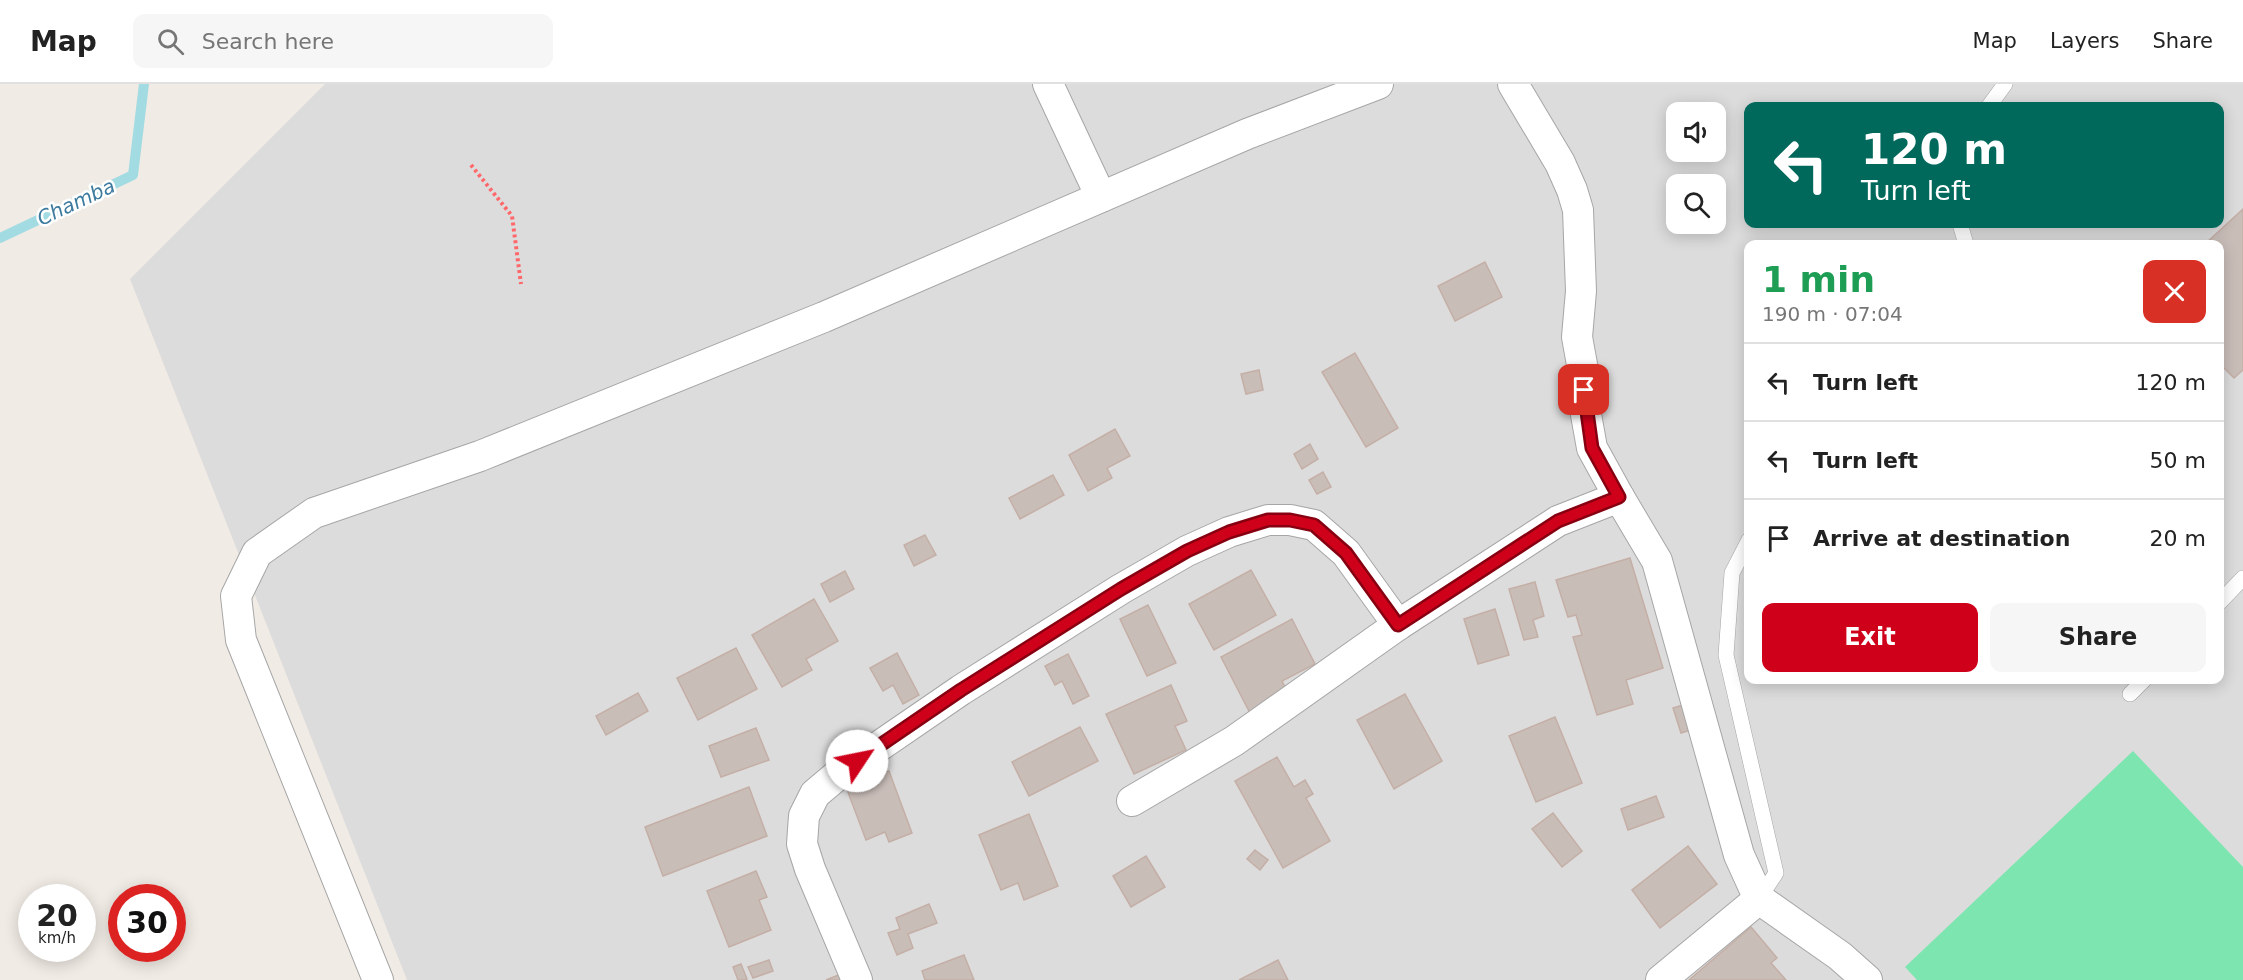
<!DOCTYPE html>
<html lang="en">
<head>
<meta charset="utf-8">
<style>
	body { margin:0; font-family:"DejaVu Sans",sans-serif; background:#f6f6f6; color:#222; height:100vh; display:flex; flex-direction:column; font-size:22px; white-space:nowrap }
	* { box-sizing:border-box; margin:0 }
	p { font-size:20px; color:#767676 }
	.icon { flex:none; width:33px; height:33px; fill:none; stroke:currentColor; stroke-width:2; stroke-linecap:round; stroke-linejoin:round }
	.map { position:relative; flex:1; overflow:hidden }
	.drawer { position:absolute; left:1744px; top:156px; width:480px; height:444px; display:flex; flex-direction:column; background:#fff; border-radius:12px; box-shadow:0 3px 15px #0003 }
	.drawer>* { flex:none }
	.top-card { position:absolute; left:1744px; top:18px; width:480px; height:126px; border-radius:12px; box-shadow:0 3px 15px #0003; background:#00695c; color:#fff; overflow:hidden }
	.buttons { position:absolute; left:1666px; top:18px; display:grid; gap:12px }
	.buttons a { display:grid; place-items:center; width:60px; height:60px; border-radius:12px; background:#fff; box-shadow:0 3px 15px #0003; font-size:30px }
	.speed { position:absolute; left:18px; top:800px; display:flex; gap:12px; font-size:30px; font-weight:700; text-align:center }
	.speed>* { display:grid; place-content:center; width:78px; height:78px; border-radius:50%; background:#fff; box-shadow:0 3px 15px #0003; line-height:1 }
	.speed small { font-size:15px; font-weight:400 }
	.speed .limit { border:9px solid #d22; background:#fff; color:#111 }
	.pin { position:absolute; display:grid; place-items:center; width:51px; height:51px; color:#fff; margin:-26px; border-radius:12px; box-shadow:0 3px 9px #0006 }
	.me { position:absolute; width:66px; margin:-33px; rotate:56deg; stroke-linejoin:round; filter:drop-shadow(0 0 4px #0008) }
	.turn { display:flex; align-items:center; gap:21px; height:126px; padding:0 18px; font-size:27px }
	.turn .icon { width:78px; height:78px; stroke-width:2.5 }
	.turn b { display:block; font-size:42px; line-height:51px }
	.round { display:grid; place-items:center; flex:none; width:63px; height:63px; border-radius:12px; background:#f6f6f6 }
	.summary { display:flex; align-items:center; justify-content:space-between; height:102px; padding:0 18px }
	h1 { font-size:36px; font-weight:700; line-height:45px; color:#1e9e55 }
	.primary-button { display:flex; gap:12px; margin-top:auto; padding:12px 18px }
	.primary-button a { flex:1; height:69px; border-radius:12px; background:#cf001a; color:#fff; font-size:24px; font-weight:700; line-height:69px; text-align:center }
	.primary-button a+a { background:#f6f6f6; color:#222 }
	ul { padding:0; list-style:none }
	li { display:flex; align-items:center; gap:18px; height:78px; padding:0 18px; border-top:2px solid #e0e0e0 }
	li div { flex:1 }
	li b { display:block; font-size:22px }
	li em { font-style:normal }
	header { display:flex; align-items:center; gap:36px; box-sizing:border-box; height:84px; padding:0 30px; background:#fff; border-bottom:2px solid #e0e0e0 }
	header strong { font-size:28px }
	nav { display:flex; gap:33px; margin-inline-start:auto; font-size:21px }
	.search { width:420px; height:54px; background:#f6f6f6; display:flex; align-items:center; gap:15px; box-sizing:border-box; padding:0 21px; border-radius:12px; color:#767676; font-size:22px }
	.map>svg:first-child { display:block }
	.residential { fill:#dddcdc; fill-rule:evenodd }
	.pitch { fill:#7de5b0 }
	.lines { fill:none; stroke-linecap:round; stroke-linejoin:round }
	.stream { stroke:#a2dbe2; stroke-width:10 }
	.building { fill:#c9bdb8; stroke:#c4afa6; stroke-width:1.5 }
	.lane-casing { stroke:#a6a6a6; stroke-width:16 }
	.street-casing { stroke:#a6a6a6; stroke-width:32 }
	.path { stroke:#ff686b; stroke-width:4; stroke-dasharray:3 3; stroke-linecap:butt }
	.lane { stroke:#fff; stroke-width:15 }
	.street { stroke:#fff; stroke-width:30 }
	.route-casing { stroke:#870011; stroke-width:15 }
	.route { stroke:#cf001a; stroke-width:10 }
	.labels { text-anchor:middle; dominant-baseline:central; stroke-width:5; stroke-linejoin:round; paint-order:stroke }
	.water-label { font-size:20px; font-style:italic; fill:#3c7a9e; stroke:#fff }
</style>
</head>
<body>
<header>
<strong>Map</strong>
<div class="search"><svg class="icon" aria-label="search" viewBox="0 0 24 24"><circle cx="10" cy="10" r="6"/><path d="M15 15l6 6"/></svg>Search here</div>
<nav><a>Map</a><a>Layers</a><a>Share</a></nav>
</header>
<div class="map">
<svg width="2243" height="896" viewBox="0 0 2243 896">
	<rect width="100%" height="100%" fill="#f1ebe5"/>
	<!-- residential -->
	<path class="residential" d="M325,0H2243V896H407L130,195ZM1749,22H2220V140H1749ZM1677,28H1716V68H1677ZM1677,100H1716V140H1677ZM1749,160H2220V596H1749Z"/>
	<!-- pitch -->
	<path class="pitch" d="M2133,667L2243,783V896H1917L1905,883Z"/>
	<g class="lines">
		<!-- stream -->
		<path class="stream" d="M0,154L133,91L144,0"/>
	</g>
	<!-- building -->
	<g class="building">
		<path d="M2243,125V286L2234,294L2220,280V160H2205Z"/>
		<path d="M1485,178L1502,213L1455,237L1438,202Z"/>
		<path d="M1355,269L1398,344L1366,363L1322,288Z"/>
		<path d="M1259,286L1263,306L1246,310L1241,290Z"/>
		<path d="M1115,345L1130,372L1107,384L1112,394L1088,407L1069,371Z"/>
		<path d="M1310,360L1318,375L1302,385L1294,370Z"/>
		<path d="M1323,388L1331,403L1317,410L1309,396Z"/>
		<path d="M1053,391L1064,411L1020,435L1009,414Z"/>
		<path d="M925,451L936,471L914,482L904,461Z"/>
		<path d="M1630,474L1663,584L1626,596L1633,620L1597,631L1573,553L1582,551L1576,531L1568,533L1556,496Z"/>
		<path d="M1251,486L1276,531L1214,566L1189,520Z"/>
		<path d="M845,487L854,505L830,518L821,500Z"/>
		<path d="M1535,498L1544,532L1533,536L1538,553L1524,556L1509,505Z"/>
		<path d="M814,515L838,557L806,575L812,586L782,603L752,551Z"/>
		<path d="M1148,521L1176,579L1147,592L1120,535Z"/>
		<path d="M1495,525L1509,571L1478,580L1464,535Z"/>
		<path d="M1292,535L1315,580L1282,597L1288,609L1250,629L1221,573Z"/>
		<path d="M736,564L757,605L698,636L677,594Z"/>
		<path d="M897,569L919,611L903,620L893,601L883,607L870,584Z"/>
		<path d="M1068,570L1089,612L1073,620L1062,597L1055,601L1045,582Z"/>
		<path d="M1171,601L1187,637L1175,642L1186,666L1134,690L1106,630Z"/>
		<path d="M638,609L648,627L606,651L596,632Z"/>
		<path d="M1405,610L1442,677L1394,705L1357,636Z"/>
		<path d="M1683,621L1691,646L1681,649L1673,624Z"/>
		<path d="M1555,633L1582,699L1536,718L1509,652Z"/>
		<path d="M1080,643L1098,677L1029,712L1012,678Z"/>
		<path d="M756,644L769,676L721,693L709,662Z"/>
		<path d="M1277,673L1294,703L1305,696L1313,710L1306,714L1330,757L1283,784L1235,697Z"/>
		<path d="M889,687L912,749L889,758L885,748L866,756L846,703Z"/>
		<path d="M749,703L767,752L663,792L645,743Z"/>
		<path d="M1656,712L1664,733L1628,746L1621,725Z"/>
		<path d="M1553,729L1582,767L1562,783L1532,745Z"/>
		<path d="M1029,730L1058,802L1024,816L1018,799L1001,806L979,751Z"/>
		<path d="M1688,762L1717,800L1660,844L1632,806Z"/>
		<path d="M1255,766L1268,776L1260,786L1247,775Z"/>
		<path d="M1146,772L1165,803L1131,823L1113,792Z"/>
		<path d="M756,787L767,813L759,816L771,846L729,863L707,807Z"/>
		<path d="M929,820L937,839L908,850L913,864L897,871L888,849L900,845L896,834Z"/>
		<path d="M1751,843L1777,874L1771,879L1786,896H1689Z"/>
		<path d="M964,871L974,896H925L922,887Z"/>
		<path d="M769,876L773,887L753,894L748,883Z"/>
		<path d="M1278,876L1288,896H1239Z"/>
		<path d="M741,880L747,895L744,896H738L733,883Z"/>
		<path d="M841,890L843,896H826Z"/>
	</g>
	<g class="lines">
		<defs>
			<g id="lane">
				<path d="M1989,22L2005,0"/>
				<path d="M1960,140L1966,160"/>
				<path d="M1749,456L1732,489L1726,571L1776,789L1759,815"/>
				<path d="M2220,518L2243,494"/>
				<path d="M2130,610L2144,596"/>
			</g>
			<g id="street">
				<path d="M1048,0L1101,113"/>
				<path d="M1619,413L1657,477L1739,771L1759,815L1840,872L1867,896"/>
				<path d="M1132,717L1234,657L1398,541L1558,437L1619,413L1592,364L1585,325L1583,286L1577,253L1581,207L1578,126L1572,106L1560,79L1513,0"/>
				<path d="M378,896L241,556L236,512L257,469L314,429L480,372L824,233L1247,50L1378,0"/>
				<path d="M857,896L810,785L802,760L804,732L815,710L840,689L961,606L1121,505L1187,467L1229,448L1268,436H1290L1314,441L1346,469L1398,541"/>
				<path d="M1661,896L1759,815"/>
			</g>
		</defs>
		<!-- lane casing -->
		<use href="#lane" class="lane-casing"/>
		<!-- street casing -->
		<use href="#street" class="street-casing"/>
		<!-- path -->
		<path class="path" d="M471,81L512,132L521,200"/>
		<!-- lane -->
		<use href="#lane" class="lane"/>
		<!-- street -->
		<use href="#street" class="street"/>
	</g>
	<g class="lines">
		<defs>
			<path id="route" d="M857,677L961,606L1121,505L1187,467L1229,448L1268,436H1290L1314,441L1346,469L1398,541L1558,437L1619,413L1592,364L1584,306"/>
		</defs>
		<!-- route casing -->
		<use href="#route" class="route-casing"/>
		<!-- route -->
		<use href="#route" class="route"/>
	</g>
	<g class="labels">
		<!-- water labels -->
		<g class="water-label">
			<text transform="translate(76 118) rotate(-25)">Chamba</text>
		</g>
	</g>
</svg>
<div class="buttons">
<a><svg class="icon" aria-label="sound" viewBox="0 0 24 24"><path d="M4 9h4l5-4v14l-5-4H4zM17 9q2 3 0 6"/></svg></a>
<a><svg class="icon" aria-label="search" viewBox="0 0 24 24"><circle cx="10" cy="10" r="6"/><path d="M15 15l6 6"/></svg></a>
</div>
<div class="speed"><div>20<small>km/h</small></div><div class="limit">30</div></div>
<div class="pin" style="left:1584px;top:306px;background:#d93025"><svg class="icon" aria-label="arrive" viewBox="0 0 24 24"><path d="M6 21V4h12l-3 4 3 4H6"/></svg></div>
<svg class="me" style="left:857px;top:677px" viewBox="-20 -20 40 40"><circle r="19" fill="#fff"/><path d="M0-13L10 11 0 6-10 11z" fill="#cf001a"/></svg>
<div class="top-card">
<div class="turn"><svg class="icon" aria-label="left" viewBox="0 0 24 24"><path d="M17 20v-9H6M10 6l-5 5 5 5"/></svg><div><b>120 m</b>Turn left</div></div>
</div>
<section class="drawer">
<div class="summary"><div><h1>1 min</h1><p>190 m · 07:04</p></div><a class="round" style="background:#d93025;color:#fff"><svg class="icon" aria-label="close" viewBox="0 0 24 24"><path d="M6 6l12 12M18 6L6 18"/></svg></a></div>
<ul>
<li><svg class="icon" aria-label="left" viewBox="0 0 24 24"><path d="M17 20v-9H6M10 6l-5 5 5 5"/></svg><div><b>Turn left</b></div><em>120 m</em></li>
<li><svg class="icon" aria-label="left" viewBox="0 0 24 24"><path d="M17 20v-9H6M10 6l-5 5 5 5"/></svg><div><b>Turn left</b></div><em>50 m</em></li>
<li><svg class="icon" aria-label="arrive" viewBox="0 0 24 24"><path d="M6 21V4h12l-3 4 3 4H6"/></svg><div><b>Arrive at destination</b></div><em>20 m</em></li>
</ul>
<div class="primary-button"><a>Exit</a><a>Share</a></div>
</section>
</div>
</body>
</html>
